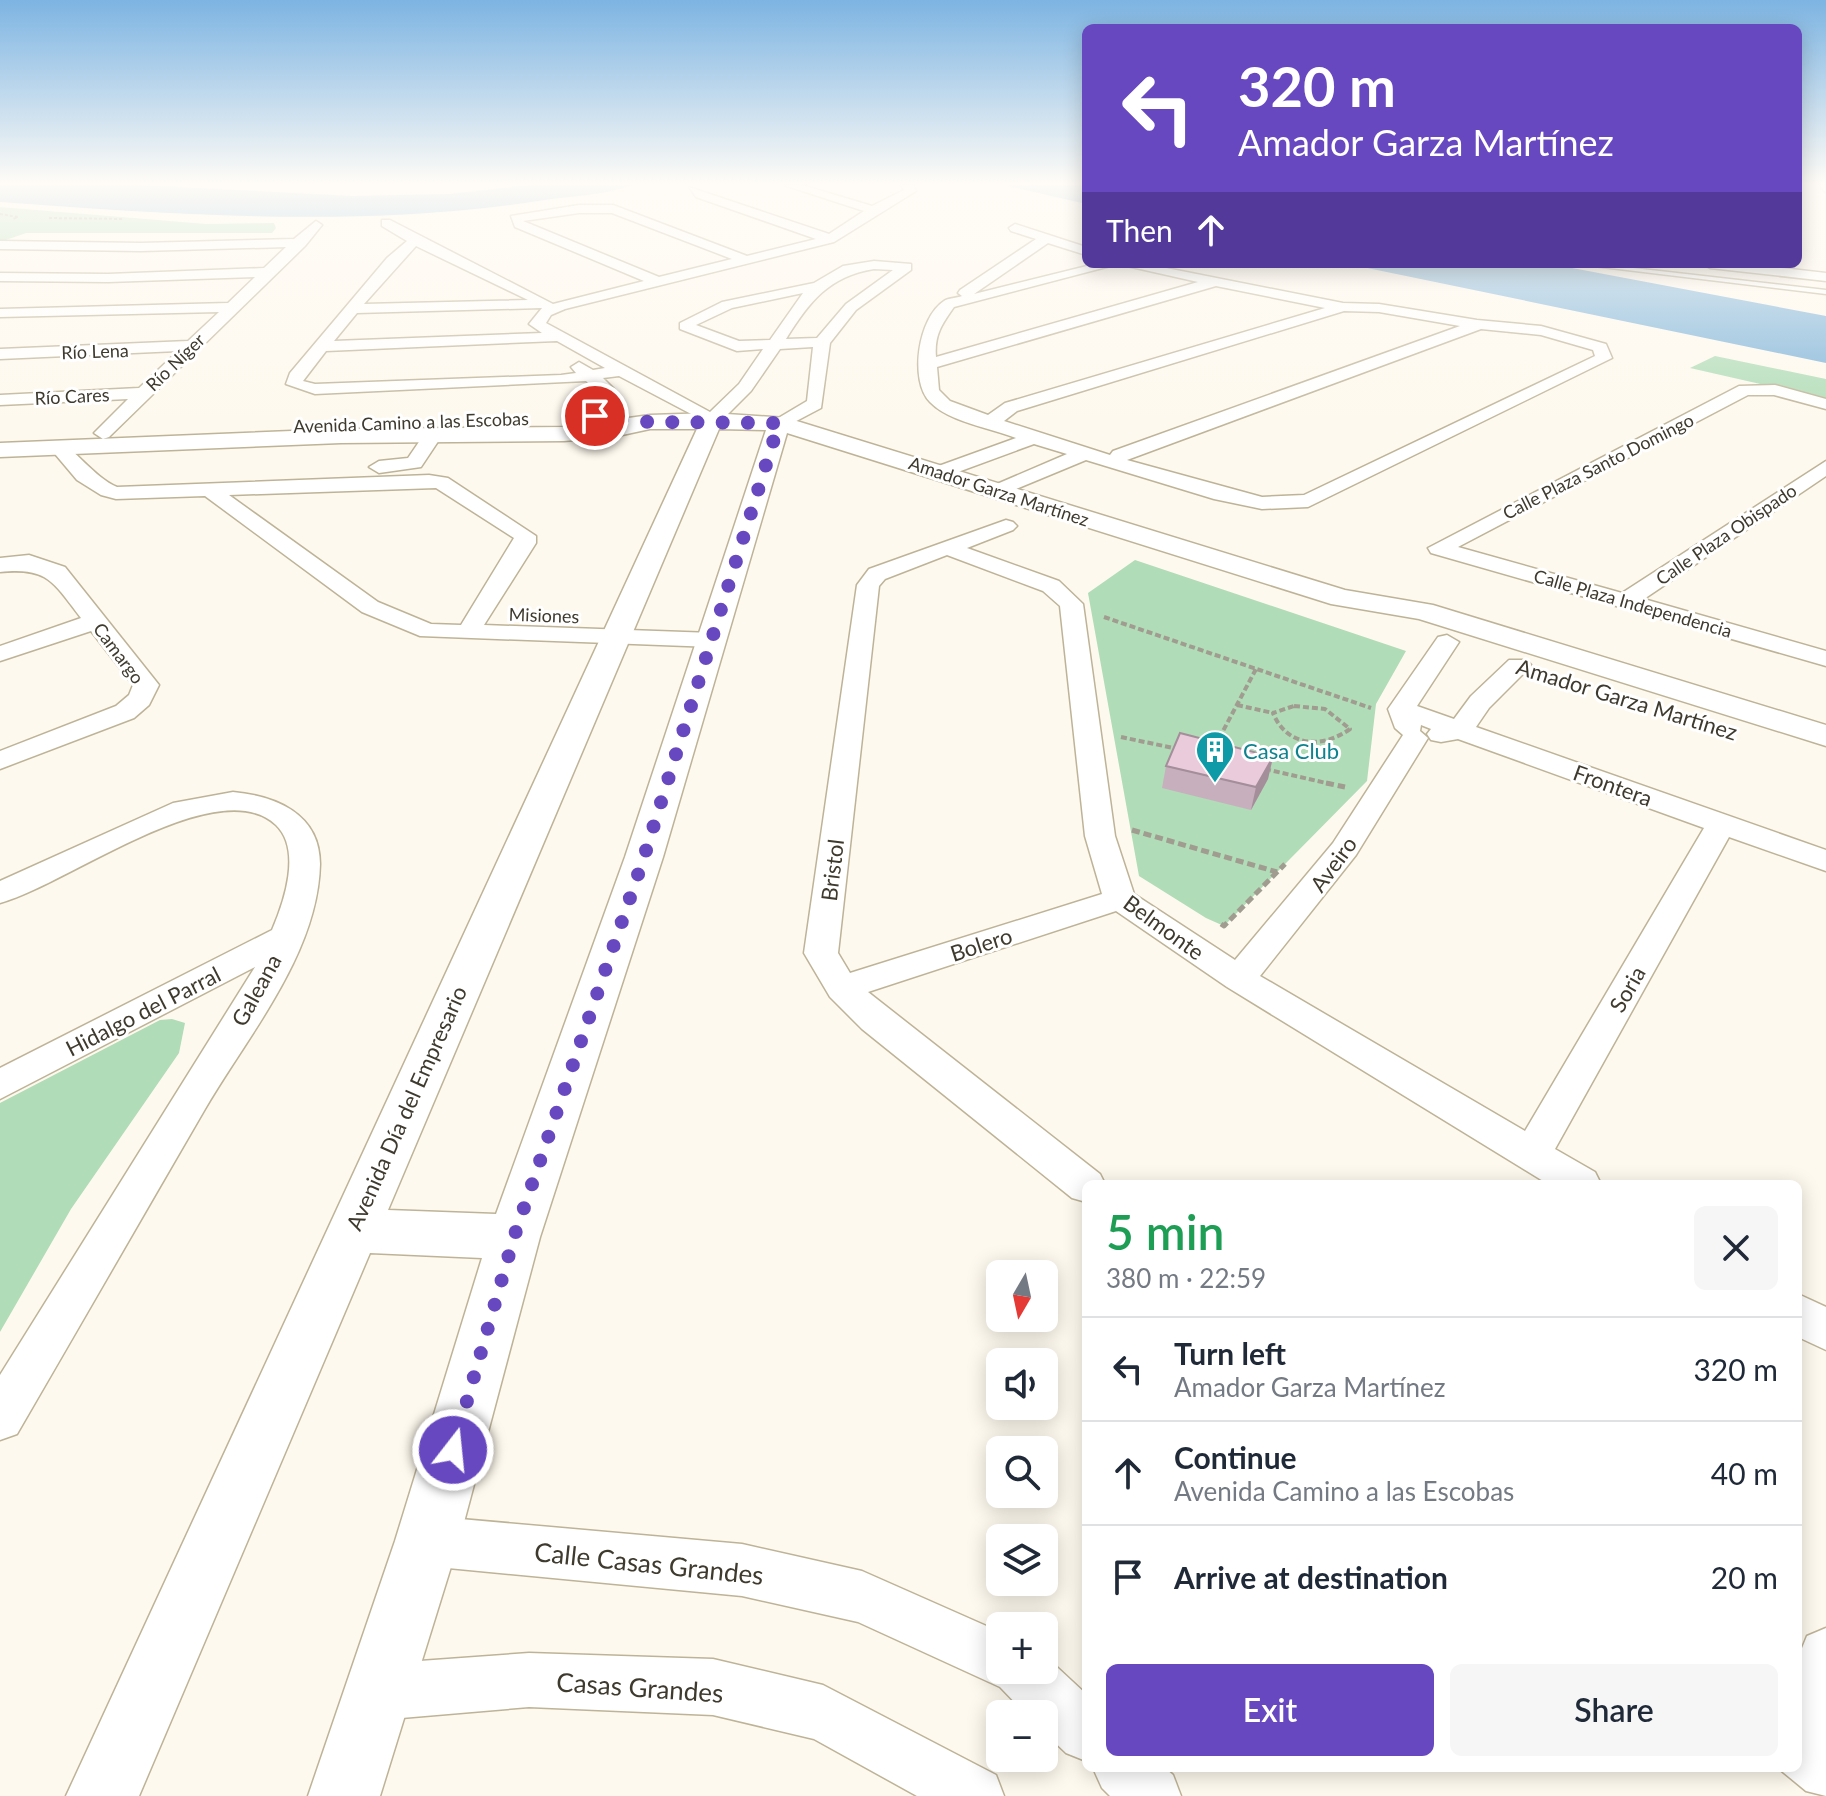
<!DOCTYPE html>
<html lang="en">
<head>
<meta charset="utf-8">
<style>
	body { margin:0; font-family:Lato,sans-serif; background:#f6f6f7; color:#1f2937; height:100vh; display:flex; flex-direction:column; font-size:30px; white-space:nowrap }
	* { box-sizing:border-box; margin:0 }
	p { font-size:26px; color:#747a83 }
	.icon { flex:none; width:44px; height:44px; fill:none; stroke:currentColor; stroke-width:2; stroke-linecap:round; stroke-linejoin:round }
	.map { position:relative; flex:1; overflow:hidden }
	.side { position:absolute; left:1082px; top:1180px; width:720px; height:592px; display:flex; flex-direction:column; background:#fff; border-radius:12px; box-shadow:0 4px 20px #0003 }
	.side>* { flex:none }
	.hud { position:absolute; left:1082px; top:24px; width:720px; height:244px; border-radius:12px; box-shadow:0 4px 20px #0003; background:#6748c1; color:#fff; overflow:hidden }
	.needle { width:52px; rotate:189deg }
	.fabs { position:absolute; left:986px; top:1260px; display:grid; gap:16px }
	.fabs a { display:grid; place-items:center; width:72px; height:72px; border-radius:12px; background:#fff; box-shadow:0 4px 20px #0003; font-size:40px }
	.pin { position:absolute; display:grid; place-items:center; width:68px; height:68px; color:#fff; margin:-34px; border:4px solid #fff; border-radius:50%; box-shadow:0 2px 8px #0007 }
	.me { position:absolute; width:88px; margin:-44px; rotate:16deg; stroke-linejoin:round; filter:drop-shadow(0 0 6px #0008) }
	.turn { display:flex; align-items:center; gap:28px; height:168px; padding:0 24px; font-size:36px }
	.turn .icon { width:104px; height:104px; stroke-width:2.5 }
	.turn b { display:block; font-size:56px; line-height:68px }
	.then { display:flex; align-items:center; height:76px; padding:0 24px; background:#0003; gap:16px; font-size:30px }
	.round { display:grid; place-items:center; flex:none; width:84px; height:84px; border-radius:12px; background:#f6f6f7 }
	.head { display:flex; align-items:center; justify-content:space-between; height:136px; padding:0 24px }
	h1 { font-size:48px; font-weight:600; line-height:60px; color:#1e9e55 }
	.cta { display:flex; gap:16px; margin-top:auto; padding:16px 24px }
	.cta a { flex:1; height:92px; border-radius:12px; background:#6748c1; color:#fff; font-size:32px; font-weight:600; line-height:92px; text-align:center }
	.cta a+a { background:#f6f6f7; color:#1f2937 }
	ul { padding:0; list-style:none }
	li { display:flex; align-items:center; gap:24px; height:104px; padding:0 24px; border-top:2px solid #e0e1e3 }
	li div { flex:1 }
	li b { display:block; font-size:30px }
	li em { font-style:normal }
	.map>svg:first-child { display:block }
	.green { fill:#b0dcb7 }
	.water { fill:#7eb3d9 }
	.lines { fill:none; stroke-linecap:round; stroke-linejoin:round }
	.service-casing { stroke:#beb397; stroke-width:3 }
	.minor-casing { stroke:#beb397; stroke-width:3 }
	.tertiary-casing { stroke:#beb397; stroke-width:3 }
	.path-far2 { stroke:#a09c90; stroke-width:2; stroke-dasharray:3 2; stroke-linecap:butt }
	.path-far1 { stroke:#a09c90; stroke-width:4; stroke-dasharray:6 3; stroke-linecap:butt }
	.path { stroke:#a09c90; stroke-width:5; stroke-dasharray:8 4; stroke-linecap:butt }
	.service { fill:#fff; fill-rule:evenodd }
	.minor { fill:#fff; fill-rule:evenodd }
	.tertiary { fill:#fff; fill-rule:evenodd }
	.wall { fill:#c8afbd }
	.shaded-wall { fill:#a38e9a }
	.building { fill:#e9cbdc; stroke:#a38e9a; stroke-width:2 }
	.route { stroke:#6748c1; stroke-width:14; stroke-dasharray:0 25.2 }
	.labels { text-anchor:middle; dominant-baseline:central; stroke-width:6; stroke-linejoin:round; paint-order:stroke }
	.far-street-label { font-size:18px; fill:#3e3a2e; stroke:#fff }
	.street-label { font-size:22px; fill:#3e3a2e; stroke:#fff }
	.culture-label { font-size:22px; fill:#0d838f; stroke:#fff; text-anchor:start }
	.near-street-label { font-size:26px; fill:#3e3a2e; stroke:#fff }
</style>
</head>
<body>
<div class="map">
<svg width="1826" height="1796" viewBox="0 0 1826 1796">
	<rect width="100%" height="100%" fill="#fef9ee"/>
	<!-- green -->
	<g class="green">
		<path d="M0,207L206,224L274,223L276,228L272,233H26L0,242Z"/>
		<path d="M1715,356L1826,379V399L1690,368Z"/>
		<path d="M1135,560L1406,651L1376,704L1367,781L1224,926L1206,918L1139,876L1088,593Z"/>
		<path d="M172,1019L185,1023L179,1053L71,1209L0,1332V1103L160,1020Z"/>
	</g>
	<!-- water -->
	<g class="water">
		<path d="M0,185H137L352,196L449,194L529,185H634C604,195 569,196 538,201C361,228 178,215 0,202Z"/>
		<path d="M1003,185H1086V204L1008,186Z"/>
		<path d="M1348,264H1551L1826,316V363Z"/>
	</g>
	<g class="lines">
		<defs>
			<g id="service">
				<path d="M1820,185H1826V192L1824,191Z"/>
				<path d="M1577,264H1598L1826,290V294Z"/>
			</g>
			<g id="minor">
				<path d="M784,185H802L872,206L904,190L901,185H913L916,191L834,242L565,309L551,315L546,323L710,412L739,384L763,349L737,351L680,329V323L722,302L814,283L843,266L874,261L911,264V270L856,310L830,343L821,408L785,427H773L770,423L807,401L813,347L780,349L751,391L718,424L712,425L619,376L603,378L614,389V400L604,409L601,420L595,421L586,416V407L596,398V390L586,381L315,394L286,384L290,373L387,258L407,241L382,226V220H390L553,304L644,281L515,227L511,216L579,205H613L747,256L816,239L696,197L689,187L829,234L864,211ZM579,213H612L732,259L659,277L523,221ZM416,246L528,300L364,304ZM874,269L893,270L846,304L817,338L786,339C809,302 829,276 874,269ZM803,293L770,340L739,341L696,325L732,308ZM542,308L529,324L542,333L334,341L357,313ZM557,341L605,368L593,370L579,362L571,367L576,373L561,375L315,384L303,381L326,351Z"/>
				<path d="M316,221L322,225L305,246L109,437L103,439L94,433L128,399L0,405V395L139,388L178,351L0,359V349L188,341L219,312L0,317V309L228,303L255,277L108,282L0,281V273L108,274L264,268L286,247L141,251L0,249V241L141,243L294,239Z"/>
				<path d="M1015,224L1086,247V255L1048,243L974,294L1095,264H1118L954,307C942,324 934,335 936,357L1198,282L1118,264H1146L1343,303L1379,304L1477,320L1541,326L1606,344L1612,358L1308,507L1262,509L1214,499L1086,460L997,497L990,495L987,491L990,487L1067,454L1034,444L947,476H933L930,472L933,468L1016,438C991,428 949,422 930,402C909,381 918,318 944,301C948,298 957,298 962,296L958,293L960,290L1036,239L1011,231L1009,228ZM1216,286L1325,308L1005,403L988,415L950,401L939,390L937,367ZM1344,311L1379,312L1460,326L1113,451L1110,455L1004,421L1017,411ZM1481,329L1541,335L1593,350L1595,356L1304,495L1262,497L1127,460Z"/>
				<path d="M1703,264H1746L1826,273V281L1710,268Z"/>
				<path d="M1775,385L1826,399V409L1774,395H1748L1458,547L1622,593L1826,461V476L1644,599L1826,651V666L1431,553L1428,548L1739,386Z"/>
				<path d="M432,431L441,437L421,467L379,473L369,467L379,461L408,458L425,433Z"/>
				<path d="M59,442C72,446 95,478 117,487L429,475L448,478L536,536V543L484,625L713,633L725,640L713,647L420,636L362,612L205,496L116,499L101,495L77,480L50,448ZM436,488L514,538L461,625L431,624L378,602L229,495Z"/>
				<path d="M1006,520L1013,522L1017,526L1013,530L967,548L1059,581L1083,604L1115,836L1134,894L1235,960L1333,843L1403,735L1395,728L1388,709L1438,637L1447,635L1459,642L1417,706L1454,719L1471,696L1509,660H1527L1531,665L1527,670L1489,708L1476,727L1826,850V871L1729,837L1555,1149L1595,1172L1601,1184H1548L1227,987L1116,911L868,992L1100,1174L1105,1184H1086V1202L1072,1198L862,1029L830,997L804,953L857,585L869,569ZM947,555L1043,591L1060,606L1085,836L1102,894L850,973L838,953L879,586L885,579ZM1421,725L1431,729L1427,734L1431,740L1441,742L1458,739L1704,828L1525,1131L1260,976L1356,855L1428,738L1420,731Z"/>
				<path d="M29,555L65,567L159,685L149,705L134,718L0,769V751L116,706L129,695L133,685L91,631L0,661V646L81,618C53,582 48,567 0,572V558Z"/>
				<path d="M233,792C275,796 320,813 320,864C318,954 248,1035 205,1109C142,1217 80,1326 17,1434L0,1440V1375L255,967L0,1099V1068L272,930C284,902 302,850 276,825C218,770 65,886 0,903V881L173,803Z"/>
				<path d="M1798,1294L1826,1307V1350L1798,1337Z"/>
				<path d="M427,1516L742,1544L862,1571L1000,1632V1670H1044V1655L1086,1694V1761L1066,1753L1044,1732V1714H1026L1000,1687L858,1622L742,1596L427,1566L409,1559L402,1541L409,1523Z"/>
				<path d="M1826,1628V1796L1806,1791L1778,1768H1798V1658L1807,1636Z"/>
				<path d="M529,1653L713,1659L823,1685L996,1775L1004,1796H917L814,1739L713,1715L529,1707L378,1720L358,1712L350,1692L358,1672L378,1664Z"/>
				<path d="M1093,1768H1165L1173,1775L1181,1796H1110L1102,1788Z"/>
			</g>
			<path id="tertiary" d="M712,413L787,418L1345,590L1433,605L1826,725V746L1419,619L1331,604L787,433L663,857L540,1237L459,1541L380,1796H308L395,1541L482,1258L370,1253L139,1796H66L697,429H650L613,437L564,441L341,443L0,457V443L341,429L564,427L650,415ZM719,429L766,430L625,857L496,1214L388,1210Z"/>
		</defs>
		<!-- service casing -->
		<use href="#service" class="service-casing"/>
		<!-- minor casing -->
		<use href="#minor" class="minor-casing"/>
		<!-- tertiary casing -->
		<use href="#tertiary" class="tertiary-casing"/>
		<!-- path-far2 -->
		<g class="path-far2">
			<path d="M0,214L18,217L13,219"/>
			<path d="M49,218L123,219"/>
		</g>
		<!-- path-far1 -->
		<g class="path-far1">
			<path d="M1104,617L1371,708"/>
			<path d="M1237,705L1273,713"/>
			<path d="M1294,706L1325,709L1350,729C1322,749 1287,747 1273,713Z"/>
			<path d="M1121,737L1178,749"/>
			<path d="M1215,746L1256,669"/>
			<path d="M1265,769L1335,785"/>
		</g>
		<!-- path -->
		<g class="path">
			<path d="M1326,783L1345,787"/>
			<path d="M1132,830L1277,872"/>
			<path d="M1221,924L1224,926L1285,864"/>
		</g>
		<!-- service -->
		<use href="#service" class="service"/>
		<!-- minor -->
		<use href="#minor" class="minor"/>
		<!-- tertiary -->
		<use href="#tertiary" class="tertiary"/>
	</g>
	<!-- wall -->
	<path class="wall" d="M1273,757L1268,779L1251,810L1162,788L1166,766Z"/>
	<!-- shaded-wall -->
	<path class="shaded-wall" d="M1273,757L1268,779L1251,810L1256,787Z"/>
	<!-- building -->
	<path class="building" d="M1180,733L1273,757L1256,787L1166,766Z"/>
	<!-- sky -->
	<linearGradient id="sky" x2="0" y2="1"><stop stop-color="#7db4e2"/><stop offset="0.42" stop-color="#fffcf7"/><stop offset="1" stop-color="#fffcf7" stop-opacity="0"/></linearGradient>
	<rect width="1826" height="436" fill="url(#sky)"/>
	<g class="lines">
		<!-- route -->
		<path class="route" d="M453,1450L514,1237L644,857L779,423L650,422L595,416"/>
	</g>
	<!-- icons -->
	<defs>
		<symbol id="building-pin" viewBox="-11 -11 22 30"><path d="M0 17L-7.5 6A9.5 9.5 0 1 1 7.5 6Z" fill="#0f9aa8" stroke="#fff"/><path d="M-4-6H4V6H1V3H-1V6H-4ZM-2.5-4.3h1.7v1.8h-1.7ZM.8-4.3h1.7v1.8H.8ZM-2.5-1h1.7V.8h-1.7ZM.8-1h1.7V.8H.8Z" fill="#fff"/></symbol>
	</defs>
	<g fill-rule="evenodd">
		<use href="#building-pin" x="1193" y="728" width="44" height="60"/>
	</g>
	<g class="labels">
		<!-- far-street labels -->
		<g class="far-street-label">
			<text transform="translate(95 351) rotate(-2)">Río Lena</text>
			<text transform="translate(175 362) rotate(-44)">Río Níger</text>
			<text transform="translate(72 396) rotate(-3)">Río Cares</text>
			<text transform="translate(411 422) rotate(-2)">Avenida Camino a las Escobas</text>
			<text transform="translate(1598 466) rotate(-27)">Calle Plaza Santo Domingo</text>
			<text transform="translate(999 491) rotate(18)">Amador Garza Martínez</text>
			<text transform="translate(1726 534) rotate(-34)">Calle Plaza Obispado</text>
			<text transform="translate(1633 603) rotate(16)">Calle Plaza Independencia</text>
			<text transform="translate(544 615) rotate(2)">Misiones</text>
			<text transform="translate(119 653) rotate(53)">Camargo</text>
		</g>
		<!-- street labels -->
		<g class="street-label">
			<text transform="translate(1627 699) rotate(17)">Amador Garza Martínez</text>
			<text transform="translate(1613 785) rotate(20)">Frontera</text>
			<text transform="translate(1333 864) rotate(-54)">Aveiro</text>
			<text transform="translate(832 870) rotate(-83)">Bristol</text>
			<text transform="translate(1164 927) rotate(36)">Belmonte</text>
			<text transform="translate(981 944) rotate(-18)">Bolero</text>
			<text transform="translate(1627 989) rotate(-60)">Soria</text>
			<text transform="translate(256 990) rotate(-61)">Galeana</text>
			<text transform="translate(143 1011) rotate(-27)">Hidalgo del Parral</text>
			<text transform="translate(406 1108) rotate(-66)">Avenida Día del Empresario</text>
		</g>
		<!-- culture labels -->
		<g class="culture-label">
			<text x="1243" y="750">Casa Club</text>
		</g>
		<!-- near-street labels -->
		<g class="near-street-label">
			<text transform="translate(649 1563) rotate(6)">Calle Casas Grandes</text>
			<text transform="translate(640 1687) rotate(4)">Casas Grandes</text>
		</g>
	</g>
</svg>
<div class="fabs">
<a><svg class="needle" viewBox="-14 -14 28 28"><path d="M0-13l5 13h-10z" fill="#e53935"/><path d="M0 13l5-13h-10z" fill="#747a83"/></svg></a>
<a><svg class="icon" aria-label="sound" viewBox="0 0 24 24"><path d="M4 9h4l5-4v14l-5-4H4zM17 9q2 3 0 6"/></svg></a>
<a><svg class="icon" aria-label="search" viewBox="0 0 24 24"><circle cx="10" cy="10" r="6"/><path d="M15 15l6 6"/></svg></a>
<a><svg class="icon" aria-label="layers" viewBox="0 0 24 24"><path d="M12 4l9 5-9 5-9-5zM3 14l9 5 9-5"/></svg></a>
<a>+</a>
<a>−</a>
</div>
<div class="pin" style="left:595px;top:416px;background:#d93025"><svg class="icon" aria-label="arrive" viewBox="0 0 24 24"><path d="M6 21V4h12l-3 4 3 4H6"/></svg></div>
<svg class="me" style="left:453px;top:1450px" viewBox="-20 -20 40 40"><circle r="17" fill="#6748c1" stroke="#fff" stroke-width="3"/><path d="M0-11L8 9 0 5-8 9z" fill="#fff"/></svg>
<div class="hud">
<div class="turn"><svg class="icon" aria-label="left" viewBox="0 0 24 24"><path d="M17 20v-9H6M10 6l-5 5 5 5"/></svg><div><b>320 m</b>Amador Garza Martínez</div></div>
<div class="then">Then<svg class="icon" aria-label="ahead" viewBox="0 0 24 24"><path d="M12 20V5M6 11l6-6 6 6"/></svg></div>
</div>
<section class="side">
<div class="head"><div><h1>5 min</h1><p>380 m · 22:59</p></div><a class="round"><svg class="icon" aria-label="close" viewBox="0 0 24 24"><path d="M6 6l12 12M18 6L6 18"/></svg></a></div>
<ul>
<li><svg class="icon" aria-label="left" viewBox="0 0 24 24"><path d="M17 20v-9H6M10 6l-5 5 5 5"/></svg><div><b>Turn left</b><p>Amador Garza Martínez</p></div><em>320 m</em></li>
<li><svg class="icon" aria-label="ahead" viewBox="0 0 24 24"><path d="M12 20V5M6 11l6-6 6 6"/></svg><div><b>Continue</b><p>Avenida Camino a las Escobas</p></div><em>40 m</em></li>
<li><svg class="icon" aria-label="arrive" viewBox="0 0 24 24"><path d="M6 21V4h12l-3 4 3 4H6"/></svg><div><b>Arrive at destination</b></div><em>20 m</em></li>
</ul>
<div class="cta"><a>Exit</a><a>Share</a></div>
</section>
</div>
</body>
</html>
